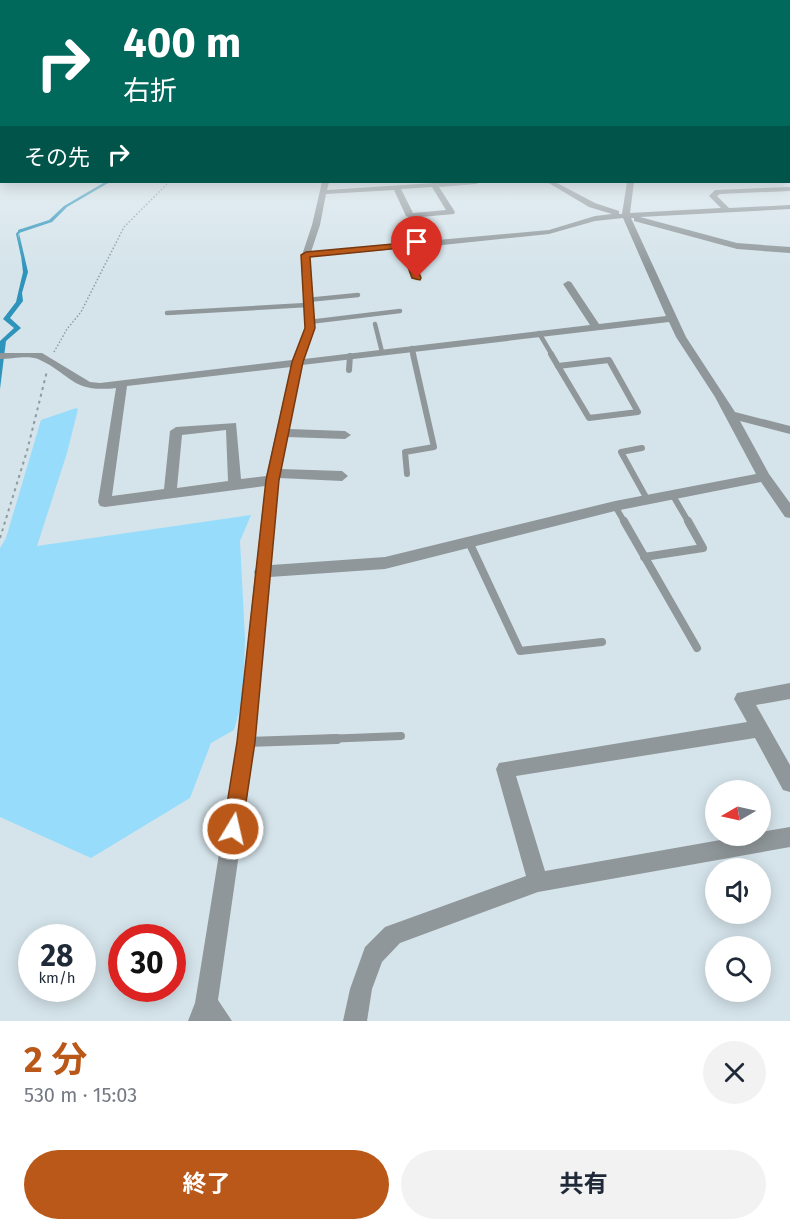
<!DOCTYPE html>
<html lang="ja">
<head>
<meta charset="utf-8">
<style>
	body { margin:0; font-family:"Fira Sans","Noto Sans JP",sans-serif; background:#f2f2f3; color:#1f2937; height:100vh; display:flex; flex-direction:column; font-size:22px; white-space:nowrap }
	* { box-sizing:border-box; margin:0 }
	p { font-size:20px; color:#747a83 }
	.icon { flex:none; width:33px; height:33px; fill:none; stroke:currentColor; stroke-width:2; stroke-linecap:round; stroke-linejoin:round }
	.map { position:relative; height:1021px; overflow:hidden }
	.sheet { display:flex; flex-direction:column; background:#fff; flex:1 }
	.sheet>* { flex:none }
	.hud { position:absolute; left:0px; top:0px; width:790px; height:183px; box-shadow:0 3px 15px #0003; background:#00695c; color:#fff; overflow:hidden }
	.needle { width:39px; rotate:261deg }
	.controls { position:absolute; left:705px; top:780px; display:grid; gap:12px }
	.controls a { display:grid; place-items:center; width:66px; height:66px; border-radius:50%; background:#fff; box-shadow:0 3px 15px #0003; font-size:30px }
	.speed { position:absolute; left:18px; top:924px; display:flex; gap:12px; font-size:30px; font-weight:700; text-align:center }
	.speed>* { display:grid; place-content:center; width:78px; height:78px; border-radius:50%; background:#fff; box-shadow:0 3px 15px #0003; line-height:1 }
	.speed small { font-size:15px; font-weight:400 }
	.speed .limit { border:9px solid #d22; background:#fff; color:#111 }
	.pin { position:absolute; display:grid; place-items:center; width:51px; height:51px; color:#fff; margin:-62px -26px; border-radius:50% 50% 50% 0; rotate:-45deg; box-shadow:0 0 6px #0007 }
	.pin .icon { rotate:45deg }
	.me { position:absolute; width:66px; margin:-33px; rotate:9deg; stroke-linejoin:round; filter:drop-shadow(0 0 4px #0008) }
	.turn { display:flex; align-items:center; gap:21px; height:126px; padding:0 24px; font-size:27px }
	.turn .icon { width:78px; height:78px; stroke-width:2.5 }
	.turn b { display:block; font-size:42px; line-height:51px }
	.then { display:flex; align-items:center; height:57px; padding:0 24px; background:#0003; gap:12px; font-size:22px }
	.round { display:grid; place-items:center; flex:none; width:63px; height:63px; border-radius:32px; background:#f2f2f3 }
	.summary { display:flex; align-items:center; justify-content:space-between; height:102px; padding:0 24px }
	h1 { font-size:36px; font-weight:700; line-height:45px; color:#b95818 }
	.action { display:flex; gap:12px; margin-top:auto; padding:12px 24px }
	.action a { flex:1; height:69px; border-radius:36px; background:#b95818; color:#fff; font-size:24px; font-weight:700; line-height:69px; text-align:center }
	.action a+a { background:#f2f2f3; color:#1f2937 }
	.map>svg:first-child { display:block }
	.green { fill:#97dcfb }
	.water { fill:#2f94bb }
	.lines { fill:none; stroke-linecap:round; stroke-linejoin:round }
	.stream { stroke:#2f94bb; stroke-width:2 }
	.path-far1 { stroke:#8f9ba0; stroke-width:1.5; stroke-dasharray:1.5 2; stroke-linecap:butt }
	.path { stroke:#8f9ba0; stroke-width:2; stroke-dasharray:3 4; stroke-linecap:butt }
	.service-far3 { stroke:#90979a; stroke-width:4.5 }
	.service-far2 { stroke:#90979a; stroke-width:6 }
	.service-far1 { stroke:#90979a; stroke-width:8 }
	.service { stroke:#90979a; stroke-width:10 }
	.minor { fill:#90979a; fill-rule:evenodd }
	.trunk { fill:#444f54; fill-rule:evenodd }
	.route { fill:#b95818; stroke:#783910; stroke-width:1.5 }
</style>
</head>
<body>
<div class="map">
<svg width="790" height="1021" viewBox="0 0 790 1021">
	<rect width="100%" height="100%" fill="#d5e4eb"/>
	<!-- green -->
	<path class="green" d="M76,408L78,409L67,453L37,546L251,515L240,541L245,639L243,698L234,730L211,743L190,798L91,858L0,817V548L6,538L41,420Z"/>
	<!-- water -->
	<path class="water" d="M105,182H110L67,207L52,222L19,233L28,272L22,293L23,301L10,318L21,328L6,341L0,389V341L14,328L3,319L16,302L23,272L18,230L49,220L64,206Z"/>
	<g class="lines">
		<!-- stream -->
		<path class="stream" d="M21,230L17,234L22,256"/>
		<!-- path-far1 -->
		<path class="path-far1" d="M54,352L67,329L81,312L124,227L169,182"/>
		<!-- path -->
		<path class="path" d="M0,538L27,451L47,371"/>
		<!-- service-far3 -->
		<g class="service-far3">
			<path d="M306,255L404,246L417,278"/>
			<path d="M307,300L358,295"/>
			<path d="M167,313L307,305"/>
			<path d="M309,322L400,311"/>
			<path d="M375,324L382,352"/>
			<path d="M539,333L552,355"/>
			<path d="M412,348L414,355"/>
		</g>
		<!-- service-far2 -->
		<g class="service-far2">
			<path d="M551,354L558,366"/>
			<path d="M609,360L638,412L589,418L558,366Z"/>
			<path d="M349,370L350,356"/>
			<path d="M642,448L621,452L647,499"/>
			<path d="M407,474L405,452L434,447L413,354"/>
			<path d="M672,494L689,523"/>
			<path d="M615,506L625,523"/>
		</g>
		<!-- service-far1 -->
		<g class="service-far1">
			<path d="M624,521L697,648"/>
			<path d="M469,542L520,651L602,642"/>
			<path d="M644,557L703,548L688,521"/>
			<path d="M298,740L401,736"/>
		</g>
		<!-- service -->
		<path class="service" d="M248,742L337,739"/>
		<!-- minor -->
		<g class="minor">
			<path d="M0,162H2L0,167Z"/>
			<rect x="789" y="169" width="1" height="4"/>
			<path d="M322,182H329L327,190L450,182H480L476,184L439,187L455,212L454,214L410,218L406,216L394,190L326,194L320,225L310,255L315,328L304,359L590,325L563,284L568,281L571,282L599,324L666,316L623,218L595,221L549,234L404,249L400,246L404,243L549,230L595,216L612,214L589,207L547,182H555L595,203L619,211V214H622L627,182H634L630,213L721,208L709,196L715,190L790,187V191L720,194L717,196L729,208L790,205V209L640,217L737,243L790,247V253L737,249L634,221V218H631L686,337L735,412L790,426V434L740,421L769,474L790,503V518L785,517L761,482L615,511L385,569L270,577L255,742L218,1000L232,1021H188L195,1003L237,742L255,575L254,572L256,568L265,486L105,507L100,506L98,502L116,388C71,393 73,375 38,359C28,355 11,359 0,359V353H42L90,382L100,383L292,360L305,328L302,255L312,225ZM432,187L446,210L413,213L401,189ZM669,322L676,337L715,397L756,474L615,501L385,557L271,565L279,478L342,481L348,476L342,471L281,469L287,437L345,439L351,435L345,431L289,429L302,365ZM291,367L266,476L241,479L236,423L176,427L170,431L164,489L112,496L127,386ZM226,430L228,481L177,488L182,435Z"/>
			<path d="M790,683V699L756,705L790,765V792L783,790L755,738L516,776L545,871L743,836H760V832L790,827V847L538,892L400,943L382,962L372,989L367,1021H343L350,989L365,947L385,927L526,876L496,769L499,763L747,722L734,699L737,693Z"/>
		</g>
		<!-- trunk -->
		<path class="trunk" d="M789,151L790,152V158L789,157Z"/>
	</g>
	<!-- sky -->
	<linearGradient id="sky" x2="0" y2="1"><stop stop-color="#5ea7d6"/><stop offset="0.47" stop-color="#ecf3f6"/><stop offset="1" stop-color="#ecf3f6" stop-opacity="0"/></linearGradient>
	<rect width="790" height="269" fill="url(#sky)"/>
	<!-- route -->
	<path class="route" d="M404,243L409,246L421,278L420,280L412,278L401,248L310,257L315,328L303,362L279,480L255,742L242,829L240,836L233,839L226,836L223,829L237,742L266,480L292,362L305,328L301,255L306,252Z"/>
</svg>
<div class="controls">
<a><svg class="needle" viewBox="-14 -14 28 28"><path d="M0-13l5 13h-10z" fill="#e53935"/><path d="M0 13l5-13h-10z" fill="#747a83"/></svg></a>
<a><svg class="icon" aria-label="sound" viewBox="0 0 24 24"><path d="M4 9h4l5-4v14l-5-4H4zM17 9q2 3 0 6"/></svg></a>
<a><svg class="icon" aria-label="search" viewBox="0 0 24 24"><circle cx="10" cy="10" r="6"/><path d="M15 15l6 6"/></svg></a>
</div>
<div class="speed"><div>28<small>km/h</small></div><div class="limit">30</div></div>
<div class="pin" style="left:417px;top:278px;background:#d93025"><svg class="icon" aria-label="arrive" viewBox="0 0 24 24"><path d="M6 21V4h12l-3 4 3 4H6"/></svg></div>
<svg class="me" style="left:233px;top:829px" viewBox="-20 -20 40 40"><circle r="17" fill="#b95818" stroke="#fff" stroke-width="3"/><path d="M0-11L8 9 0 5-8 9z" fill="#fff"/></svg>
<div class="hud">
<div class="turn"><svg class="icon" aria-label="right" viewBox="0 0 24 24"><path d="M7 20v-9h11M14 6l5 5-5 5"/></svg><div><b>400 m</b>右折</div></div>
<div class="then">その先<svg class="icon" aria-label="right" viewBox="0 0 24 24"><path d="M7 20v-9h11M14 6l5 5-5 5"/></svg></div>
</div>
</div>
<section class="sheet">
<div class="summary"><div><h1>2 分</h1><p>530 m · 15:03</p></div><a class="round"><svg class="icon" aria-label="close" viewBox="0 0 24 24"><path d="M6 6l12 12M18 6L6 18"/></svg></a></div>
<div class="action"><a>終了</a><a>共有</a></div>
</section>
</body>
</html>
